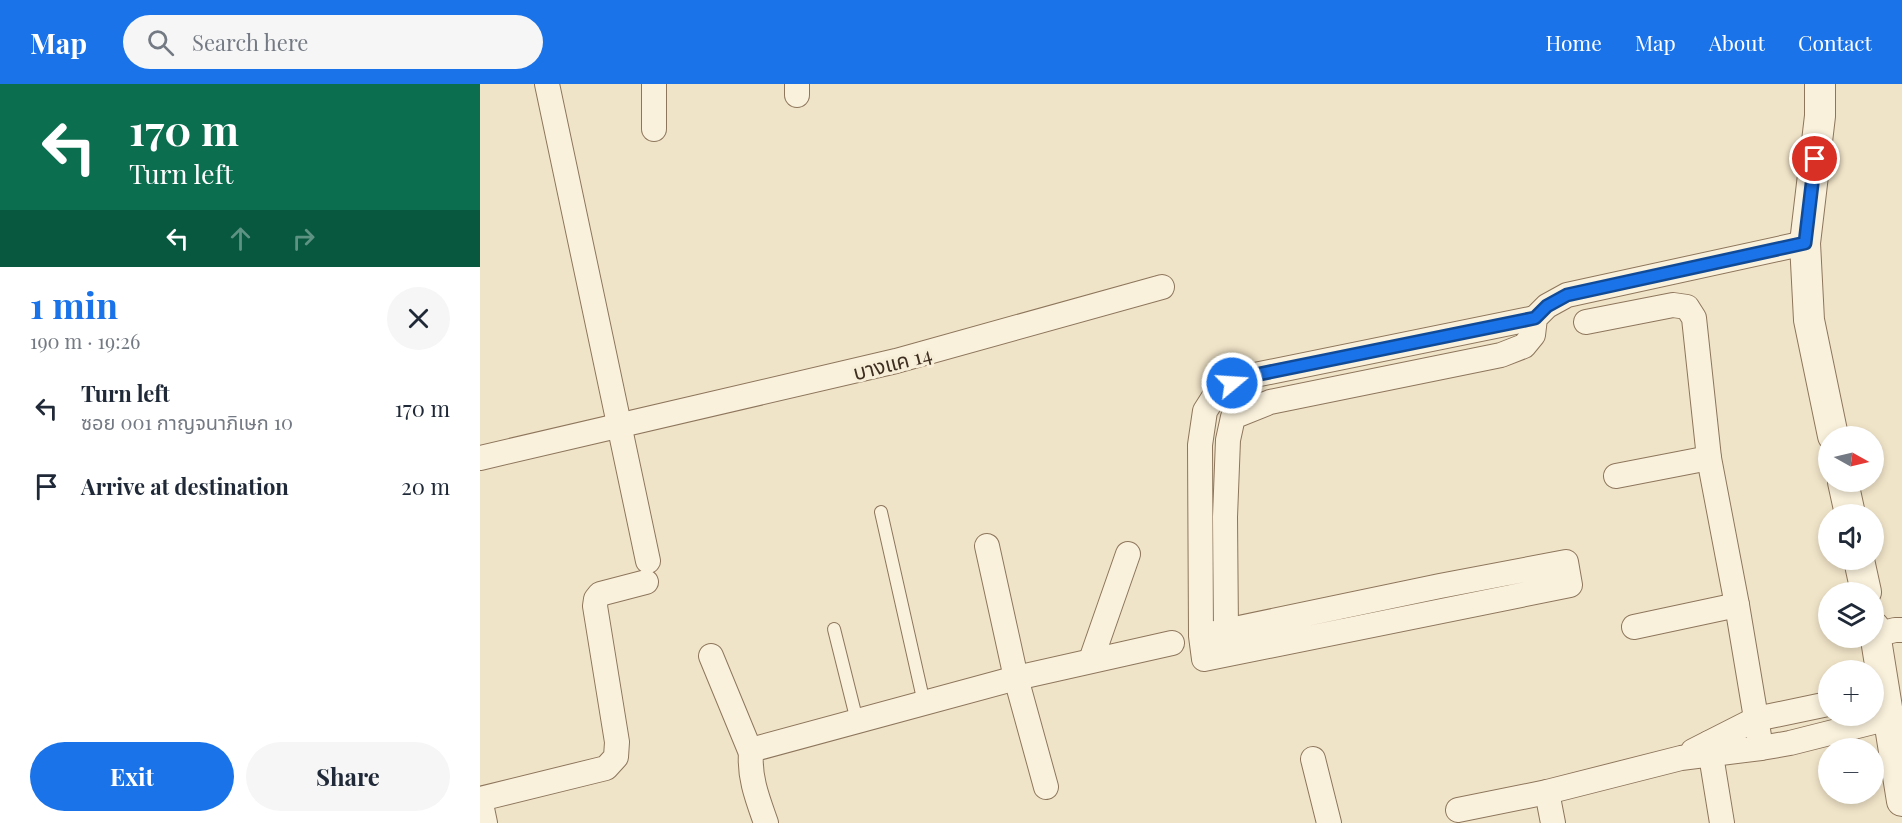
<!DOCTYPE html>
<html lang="en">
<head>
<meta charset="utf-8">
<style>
	body { margin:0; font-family:"Playfair Display","Noto Sans Thai",serif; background:#f6f6f7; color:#1f2937; height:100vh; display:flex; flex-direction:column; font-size:22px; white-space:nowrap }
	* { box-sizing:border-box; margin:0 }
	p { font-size:20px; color:#747a83 }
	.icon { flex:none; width:33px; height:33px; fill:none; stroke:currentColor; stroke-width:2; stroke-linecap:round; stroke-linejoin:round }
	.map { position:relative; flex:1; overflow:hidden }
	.side { display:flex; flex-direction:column; background:#fff; width:480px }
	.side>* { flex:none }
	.banner { background:#0b6e4f; color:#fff; overflow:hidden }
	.needle { width:39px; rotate:98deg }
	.controls { position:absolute; left:1338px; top:342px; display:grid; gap:12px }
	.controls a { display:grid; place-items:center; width:66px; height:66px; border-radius:50%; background:#fff; box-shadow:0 3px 9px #0003; font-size:30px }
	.pin { position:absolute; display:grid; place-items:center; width:51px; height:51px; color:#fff; margin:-26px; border:3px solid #fff; border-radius:50%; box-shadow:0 2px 6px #0007 }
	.me { position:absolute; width:66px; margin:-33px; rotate:72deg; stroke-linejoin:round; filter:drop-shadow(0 0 4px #0008) }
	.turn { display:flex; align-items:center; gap:21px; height:126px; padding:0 30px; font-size:27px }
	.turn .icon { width:78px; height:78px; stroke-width:2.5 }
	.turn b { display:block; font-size:42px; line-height:51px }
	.lanes { display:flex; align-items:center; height:57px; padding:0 30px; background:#0003; justify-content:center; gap:30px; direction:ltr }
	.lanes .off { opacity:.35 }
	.round { display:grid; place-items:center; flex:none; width:63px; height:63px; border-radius:32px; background:#f6f6f7 }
	.headline { display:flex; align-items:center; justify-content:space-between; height:102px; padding:0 30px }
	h1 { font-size:36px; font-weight:700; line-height:45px; color:#1a73e8 }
	.button { display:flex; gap:12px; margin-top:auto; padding:12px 30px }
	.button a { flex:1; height:69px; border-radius:36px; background:#1a73e8; color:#fff; font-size:24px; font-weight:700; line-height:69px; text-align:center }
	.button a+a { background:#f6f6f7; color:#1f2937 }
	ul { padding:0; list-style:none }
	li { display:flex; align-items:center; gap:18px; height:78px; padding:0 30px }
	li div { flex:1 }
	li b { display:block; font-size:22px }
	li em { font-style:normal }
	header { display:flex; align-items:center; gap:36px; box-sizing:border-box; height:84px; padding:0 30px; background:#1a73e8; color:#fff }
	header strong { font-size:28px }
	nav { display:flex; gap:33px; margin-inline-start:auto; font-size:21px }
	.search { width:420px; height:54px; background:#f6f6f7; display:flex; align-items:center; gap:15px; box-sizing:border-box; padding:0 21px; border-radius:33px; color:#747a83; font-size:22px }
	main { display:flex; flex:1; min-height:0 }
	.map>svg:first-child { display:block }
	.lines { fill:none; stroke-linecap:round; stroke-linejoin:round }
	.service-casing { stroke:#8d765c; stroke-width:14 }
	.minor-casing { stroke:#8d765c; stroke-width:26 }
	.tertiary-casing { stroke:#8d765c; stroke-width:32 }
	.service { stroke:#faf1dc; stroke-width:12 }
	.minor { stroke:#faf1dc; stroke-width:24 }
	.tertiary { stroke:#faf1dc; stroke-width:30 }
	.route-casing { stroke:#114b97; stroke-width:15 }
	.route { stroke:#1a73e8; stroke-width:10 }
	.labels { text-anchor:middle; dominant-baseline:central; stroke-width:6; stroke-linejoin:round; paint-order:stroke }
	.street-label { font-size:21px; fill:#3d2e20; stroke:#f7eed8 }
</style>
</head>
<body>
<header>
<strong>Map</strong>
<div class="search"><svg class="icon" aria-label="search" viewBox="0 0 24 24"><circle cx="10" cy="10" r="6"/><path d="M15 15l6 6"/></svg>Search here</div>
<nav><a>Home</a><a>Map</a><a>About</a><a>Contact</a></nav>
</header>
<main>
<section class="side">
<div class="banner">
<div class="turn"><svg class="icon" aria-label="left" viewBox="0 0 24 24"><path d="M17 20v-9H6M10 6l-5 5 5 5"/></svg><div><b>170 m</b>Turn left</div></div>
<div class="lanes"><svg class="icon" aria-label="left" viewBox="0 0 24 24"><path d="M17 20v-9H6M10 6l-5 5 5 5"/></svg><svg class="icon off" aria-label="ahead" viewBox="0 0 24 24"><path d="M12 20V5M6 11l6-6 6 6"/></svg><svg class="icon off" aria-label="right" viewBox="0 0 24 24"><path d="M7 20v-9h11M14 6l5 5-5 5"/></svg></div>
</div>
<div class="headline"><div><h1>1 min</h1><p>190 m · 19:26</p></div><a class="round"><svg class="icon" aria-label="close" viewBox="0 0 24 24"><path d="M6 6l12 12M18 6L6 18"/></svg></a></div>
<ul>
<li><svg class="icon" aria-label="left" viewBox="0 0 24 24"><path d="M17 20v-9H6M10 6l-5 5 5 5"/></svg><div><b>Turn left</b><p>ซอย 001 กาญจนาภิเษก 10</p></div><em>170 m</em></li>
<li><svg class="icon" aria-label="arrive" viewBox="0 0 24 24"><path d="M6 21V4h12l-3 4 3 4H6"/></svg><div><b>Arrive at destination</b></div><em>20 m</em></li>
</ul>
<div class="button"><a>Exit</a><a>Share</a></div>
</section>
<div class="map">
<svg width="1422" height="739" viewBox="0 0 1422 739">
	<rect width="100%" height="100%" fill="#f0e4c8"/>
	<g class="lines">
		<defs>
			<g id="service">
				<path d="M401,428L444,619"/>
				<path d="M354,545L377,637"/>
			</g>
			<g id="minor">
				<path d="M67,0L168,477"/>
				<path d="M317,0V11"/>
				<path d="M174,45V0"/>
				<path d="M0,374L416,277L682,203"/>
				<path d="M1136,392L1229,374"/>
				<path d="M507,462L536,594L566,703"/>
				<path d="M1154,543L1257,521"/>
				<path d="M1395,551L1415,546H1422"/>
				<path d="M721,552L960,502L1086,478L1090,501L724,575L721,552L720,361L725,327L739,305L765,293L1055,234"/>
				<path d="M749,561L746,547L745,433L748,356L753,333L790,318L1021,271L1044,262L1053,251L1055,234L1067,222L1087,211L1325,159"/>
				<path d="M231,572L271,669"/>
				<path d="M611,576L648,470"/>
				<path d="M1229,659L1242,739"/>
				<path d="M1281,664L1310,659L1409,634"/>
				<path d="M1213,667L1276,635L1348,620"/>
				<path d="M833,675L849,739"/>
				<path d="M1067,708L1073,739"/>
				<path d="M0,715L126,684L136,673L137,658L115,522L116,515L120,510L166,498"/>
				<path d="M0,715L5,739"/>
				<path d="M978,726L1067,708L1201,674L1281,664L1257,521L1229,374L1214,234L1207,223L1193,221L1106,238"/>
				<path d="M286,739C278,716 269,694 271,669L278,664L536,594L692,559"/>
			</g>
			<g id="tertiary">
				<path d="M1340,0V32L1325,159L1329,236L1353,352"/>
				<path d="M1363,398L1370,430"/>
				<path d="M1379,476L1386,508"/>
				<path d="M1394,543L1422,717"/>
			</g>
		</defs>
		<!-- service casing -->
		<use href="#service" class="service-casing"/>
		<!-- minor casing -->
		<use href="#minor" class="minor-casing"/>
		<!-- tertiary casing -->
		<use href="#tertiary" class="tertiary-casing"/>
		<!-- service -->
		<use href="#service" class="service"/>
		<!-- minor -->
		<use href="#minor" class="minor"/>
		<!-- tertiary -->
		<use href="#tertiary" class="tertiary"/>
	</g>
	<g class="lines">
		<defs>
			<path id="route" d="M752,299L765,293L1055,234L1067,222L1087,211L1325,159L1335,75"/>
		</defs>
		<!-- route casing -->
		<use href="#route" class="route-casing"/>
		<!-- route -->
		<use href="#route" class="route"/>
	</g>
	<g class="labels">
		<!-- street labels -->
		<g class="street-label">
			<text transform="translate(412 278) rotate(-14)">บางแค 14</text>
		</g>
	</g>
</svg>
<div class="controls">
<a><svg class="needle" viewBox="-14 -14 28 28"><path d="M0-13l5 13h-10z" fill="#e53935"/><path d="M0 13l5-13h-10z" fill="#747a83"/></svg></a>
<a><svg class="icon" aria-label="sound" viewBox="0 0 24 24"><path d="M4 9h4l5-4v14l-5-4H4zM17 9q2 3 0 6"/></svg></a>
<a><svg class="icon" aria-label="layers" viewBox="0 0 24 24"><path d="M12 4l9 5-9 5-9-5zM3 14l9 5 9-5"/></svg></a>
<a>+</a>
<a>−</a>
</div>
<div class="pin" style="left:1335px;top:75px;background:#d93025"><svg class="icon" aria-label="arrive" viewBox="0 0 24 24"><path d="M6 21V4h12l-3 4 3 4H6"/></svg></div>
<svg class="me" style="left:752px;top:299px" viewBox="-20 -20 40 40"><circle r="17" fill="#1a73e8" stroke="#fff" stroke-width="3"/><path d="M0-11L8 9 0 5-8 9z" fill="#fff"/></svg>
</div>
</main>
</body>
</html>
